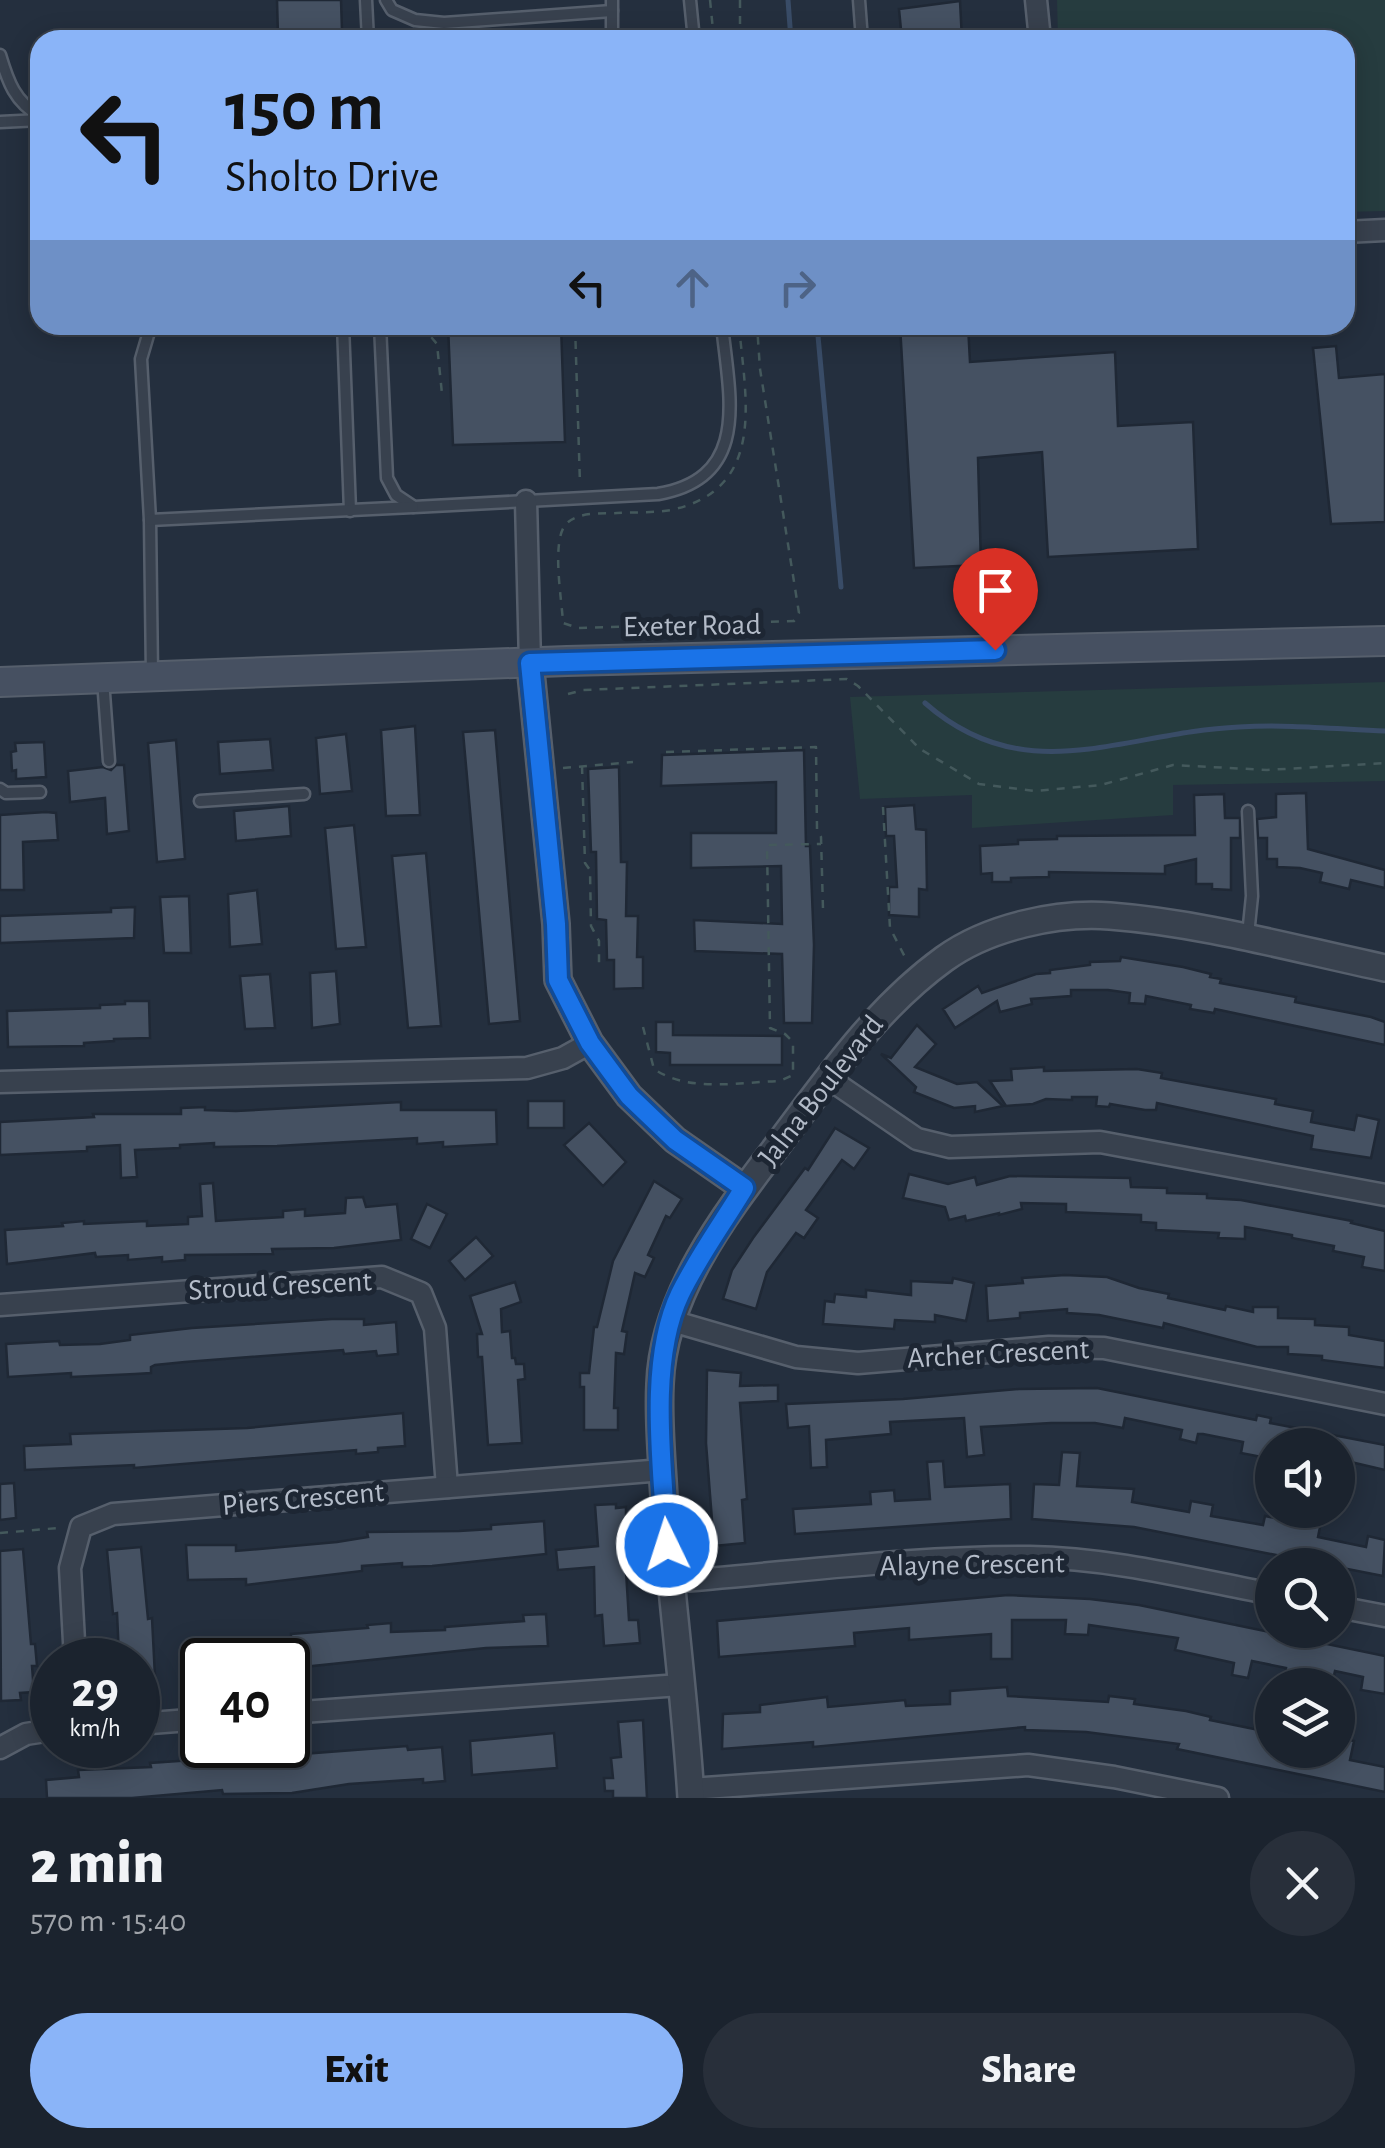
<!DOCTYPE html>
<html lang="en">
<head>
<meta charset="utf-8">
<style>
	body { margin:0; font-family:"Alegreya Sans",sans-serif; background:#282f3a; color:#f1f3f6; height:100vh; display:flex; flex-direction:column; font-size:38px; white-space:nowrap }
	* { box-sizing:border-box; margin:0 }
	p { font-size:32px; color:#a0a4aa }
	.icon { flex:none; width:55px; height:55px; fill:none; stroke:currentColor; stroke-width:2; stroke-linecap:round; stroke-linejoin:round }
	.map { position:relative; height:1798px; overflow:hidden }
	.side { display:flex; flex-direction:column; background:#1b232e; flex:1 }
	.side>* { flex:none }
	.hud { position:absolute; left:30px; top:30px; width:1325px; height:305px; border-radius:30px; box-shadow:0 5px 25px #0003,0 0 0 2px #39404a; background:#8ab4f8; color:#111; overflow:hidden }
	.buttons { position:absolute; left:1255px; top:1428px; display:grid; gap:20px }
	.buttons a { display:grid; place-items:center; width:100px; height:100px; border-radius:50%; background:#1b232e; box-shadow:0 5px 25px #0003,0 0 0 2px #39404a; font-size:50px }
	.speed { position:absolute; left:30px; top:1638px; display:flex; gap:20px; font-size:50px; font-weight:700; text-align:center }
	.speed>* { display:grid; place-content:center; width:130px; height:130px; border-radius:50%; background:#1b232e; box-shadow:0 5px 25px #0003,0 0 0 2px #39404a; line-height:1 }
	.speed small { font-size:25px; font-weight:400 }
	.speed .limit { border:5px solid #111; border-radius:15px; background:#fff; color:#111 }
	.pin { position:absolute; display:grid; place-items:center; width:85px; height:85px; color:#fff; margin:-102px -42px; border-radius:50% 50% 50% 0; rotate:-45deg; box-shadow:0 0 10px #0007 }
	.pin .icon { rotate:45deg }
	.me { position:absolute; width:110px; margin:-55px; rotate:356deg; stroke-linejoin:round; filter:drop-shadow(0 0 8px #0008) }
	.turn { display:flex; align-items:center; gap:35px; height:210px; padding:0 30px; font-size:45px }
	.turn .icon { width:130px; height:130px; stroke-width:2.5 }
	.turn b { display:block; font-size:70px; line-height:85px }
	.lanes { display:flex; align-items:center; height:95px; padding:0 30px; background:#0003; justify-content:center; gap:50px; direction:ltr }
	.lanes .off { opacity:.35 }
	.round { display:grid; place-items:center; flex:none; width:105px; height:105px; border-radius:52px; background:#282f3a }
	.overview { display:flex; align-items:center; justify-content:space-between; height:170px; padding:0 30px }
	h1 { font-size:60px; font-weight:800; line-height:75px }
	.cta { display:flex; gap:20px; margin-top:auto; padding:20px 30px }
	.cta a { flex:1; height:115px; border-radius:60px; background:#8ab4f8; color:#111; font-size:40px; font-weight:800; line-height:115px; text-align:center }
	.cta a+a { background:#282f3a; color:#f1f3f6 }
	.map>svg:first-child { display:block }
	.green { fill:#263c3f }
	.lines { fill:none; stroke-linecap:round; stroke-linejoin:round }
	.stream { stroke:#394c67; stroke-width:5 }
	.building { fill:#455162; stroke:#1f2835; stroke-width:2.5 }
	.service-casing { stroke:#565f6c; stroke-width:15 }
	.minor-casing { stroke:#565f6c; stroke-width:25 }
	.tertiary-casing { stroke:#565f6c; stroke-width:30 }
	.secondary-casing { stroke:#565f6c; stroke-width:32 }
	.path { stroke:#44595c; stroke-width:2.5; stroke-dasharray:8 8; stroke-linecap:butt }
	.service { stroke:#38414e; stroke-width:10 }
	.minor { stroke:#38414e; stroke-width:20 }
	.tertiary { stroke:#38414e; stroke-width:25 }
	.secondary { stroke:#465061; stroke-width:28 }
	.route-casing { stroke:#114b97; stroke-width:25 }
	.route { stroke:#1a73e8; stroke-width:18 }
	.labels { text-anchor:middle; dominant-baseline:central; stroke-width:10; stroke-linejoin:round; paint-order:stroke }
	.street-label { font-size:30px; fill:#b4bcc9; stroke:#1d2633 }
</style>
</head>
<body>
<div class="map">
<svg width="1385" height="1798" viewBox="0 0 1385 1798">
	<rect width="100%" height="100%" fill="#242f3e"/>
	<!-- green -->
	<g class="green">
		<path d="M1057,0H1385V211L1345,212V40H1058Z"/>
		<path d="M1385,682V781L1173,785V815L972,828V795L860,799L850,697Z"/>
	</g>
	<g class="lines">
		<!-- stream -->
		<g class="stream">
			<path d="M788,0L791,40"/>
			<path d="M817,325L841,587"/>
			<path d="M925,703C1026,792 1124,732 1239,727C1287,724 1337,729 1385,731"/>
		</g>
	</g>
	<!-- building -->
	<g class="building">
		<path d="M277,0H341L342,31L278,35Z"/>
		<path d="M960,1L962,40H902L899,9Z"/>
		<path d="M448,325H561L565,442L453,445Z"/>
		<path d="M900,325H968L970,362L1115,352L1118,426L1193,422L1198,549L1048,557L1042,452L978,458L981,565L914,568Z"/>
		<path d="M1336,346L1339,378L1385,374V522L1331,524L1313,348Z"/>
		<path d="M415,726L420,815L386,816L381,730Z"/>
		<path d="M495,730L520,1021L489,1024L463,732Z"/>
		<path d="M346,734L352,791L320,794L316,738Z"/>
		<path d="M270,739L273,770L220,774L218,742Z"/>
		<path d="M176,740L185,859L157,862L148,743Z"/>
		<path d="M44,742L46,777L16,779V770L12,771L11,752L16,751L15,743Z"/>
		<path d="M804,750L806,846H810L814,945L812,1023H784L782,954L695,951L694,920L782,924L781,866L691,868V833H776V782L661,786L662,755Z"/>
		<path d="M116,765H124L129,831L107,834L105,798L70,802L68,771L103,767L111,770Z"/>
		<path d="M619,767L621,862H627L626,916H638L637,957H643V988L614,989V960H607L606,920L597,919L596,852H591L588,769Z"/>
		<path d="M1306,793L1308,849L1385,870V888L1351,880L1349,889L1320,882L1322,873L1300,868L1277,867V859H1267V838H1258L1257,819L1276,817V794Z"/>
		<path d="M1224,794L1225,818H1240V838H1231V890L1212,889V884H1196V859L1165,866V874L1049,872V877L1011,878V882H992V873L981,874L980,846L1018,844V840L1057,839V836L1195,835L1194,795Z"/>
		<path d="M914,805L916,829L926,830L927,890L919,889V917L889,915V887H897L894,836H886L885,807Z"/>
		<path d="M289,806L291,836L236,841L234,811Z"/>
		<path d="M46,812L56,813L58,840L23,842L24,890H0V815Z"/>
		<path d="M354,825L366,947L336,949L325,828Z"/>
		<path d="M426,853L441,1026L408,1028L392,856Z"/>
		<path d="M257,890L262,944L230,947L228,894Z"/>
		<path d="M189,896L191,953H164L160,897Z"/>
		<path d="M135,907L134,938L0,943V916L111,912V908Z"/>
		<path d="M1121,957L1183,967L1211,974L1210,977L1221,979L1220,983L1296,997L1295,1002L1371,1017L1385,1022V1045L1215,1009L1214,1013L1190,1009L1191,1005L1146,996L1145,1004L1129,1003L1130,993L1108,990H1071V996L1031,999L1032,1004L1000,1012L997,1001L955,1028L943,1009L978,986L982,993L1036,974L1050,973V970L1090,965V962L1120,961Z"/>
		<path d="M336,971L340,1024L312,1028L310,973Z"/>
		<path d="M270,974L275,1028L245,1029L240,976Z"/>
		<path d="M125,1001H149L150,1038L114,1039V1041L84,1043V1046L8,1047L7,1011L100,1008V1005L125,1004Z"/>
		<path d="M656,1022H673V1035L782,1036V1065H670V1053L656,1052Z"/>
		<path d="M917,1025L936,1044L915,1067L957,1084L977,1082L1003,1106L975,1112V1106L954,1108L914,1092L916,1087L881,1054L891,1058Z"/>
		<path d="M1044,1067V1071L1137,1069L1162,1073L1161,1078L1276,1099L1275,1104L1313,1111L1311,1122L1354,1130L1357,1115L1379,1120L1371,1158L1311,1149L1313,1136L1157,1103L1156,1110H1145L1110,1104L1109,1107L1096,1106L1097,1097H1072V1100L1046,1099L1033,1104L1006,1106L990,1081L1012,1080L1011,1069Z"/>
		<rect x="528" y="1101" width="36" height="27"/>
		<path d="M401,1102V1110H496L497,1144L443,1147V1142L417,1144V1138L277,1146L214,1147V1143L180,1145V1148L135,1150L137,1177L121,1178L120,1145L87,1147V1151L0,1155V1122L94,1117L93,1114H181V1108L205,1107V1110L236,1111Z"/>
		<path d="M589,1123L626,1162L603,1186L564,1145Z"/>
		<path d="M835,1128L869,1148L854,1169L842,1160L806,1210L818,1218L804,1238L796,1233L767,1272L756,1309L723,1299L732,1270L753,1238L805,1168L808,1170Z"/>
		<path d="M909,1174L948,1184L975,1177L977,1185L1010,1176L1130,1178L1131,1187L1167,1188V1193L1207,1194V1198L1241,1200L1352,1221L1351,1223L1385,1231V1271L1362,1267L1364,1257L1333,1251L1334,1246L1292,1238V1235L1245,1227V1239L1218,1238L1219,1233L1156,1230V1223L1141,1222V1215L1066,1212V1204L1021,1203L1022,1209L999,1215V1213L966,1221L965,1216L949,1220L945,1207L903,1198Z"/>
		<path d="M654,1181L682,1199L670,1218L666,1216L648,1255L654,1258L645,1277L635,1273L622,1331L627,1332L624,1354L616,1353L614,1408H618V1430H584V1387H580V1373H589L594,1327H597L613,1261Z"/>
		<path d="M213,1183L216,1221L283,1217V1211L305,1209V1216L345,1213L346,1198L363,1197L366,1207L397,1204L401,1240L334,1248L272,1249L273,1254L185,1255V1260L162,1262V1257L128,1260V1255L96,1257L95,1253L7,1264L5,1230L63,1226L62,1223L84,1221V1224L147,1221V1226L188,1224V1217L202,1216L200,1184Z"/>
		<path d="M427,1204L447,1214L430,1248L411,1239Z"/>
		<path d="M476,1237L493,1256L465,1280L449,1261Z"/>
		<path d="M1065,1275L1107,1277L1139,1288L1169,1294L1168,1298L1225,1310L1226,1306L1253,1312V1307H1278V1318L1315,1319V1325L1349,1327V1335L1385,1341V1368L1322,1360V1356L1288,1354V1347H1257L1164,1323L1163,1328L1099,1315L1067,1313V1309L1020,1313V1318L988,1321L986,1286L1023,1283L1022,1278Z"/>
		<path d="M953,1278L974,1283L966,1321L935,1315V1322L895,1320L894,1329L823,1324L825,1301L834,1302L835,1294L866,1297V1290L911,1295V1281L952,1283Z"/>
		<path d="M515,1282L521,1302L501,1309L502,1332L510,1331L512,1358H515L516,1364H524L525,1379L518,1380L522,1443L488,1445L482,1357H478L477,1334H482L470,1296Z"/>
		<path d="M332,1319H364V1325L396,1322L398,1354L377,1356L376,1351L344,1354L343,1350L185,1362L155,1365L151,1367V1373L135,1374L71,1377V1373L8,1377L6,1344L59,1341L60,1345L100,1344L130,1340V1335L192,1328Z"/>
		<path d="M707,1370L741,1373L740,1386L778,1385V1401L740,1403L747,1499L742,1500L745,1543L714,1546L706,1443Z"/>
		<path d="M1097,1388L1256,1420L1257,1415L1271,1418L1270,1423L1385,1445V1470L1338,1459V1445H1272V1459L1241,1453L1243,1442L1203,1434H1198L1196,1443L1180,1439L1182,1430L1125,1418L1123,1428L1095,1423H1051L981,1427L984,1455L967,1457L964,1418L890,1422L891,1434L826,1440L827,1467L811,1468L809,1426L788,1428L786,1404L903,1399L1019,1389Z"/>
		<path d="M403,1413L405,1446L378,1448V1452L356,1454V1450L134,1468V1465L25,1470L24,1446L71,1444L70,1434L247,1428Z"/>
		<path d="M1062,1452L1080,1453L1077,1486L1134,1489L1132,1502L1189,1512L1191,1501L1213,1505L1211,1516L1263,1525L1265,1516L1320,1527L1318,1537L1366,1547L1368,1536L1385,1540L1383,1576L1134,1527L1032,1519L1034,1484L1059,1485Z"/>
		<path d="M943,1461L945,1487L1010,1484L1011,1519L795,1534L793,1509L871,1504L870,1492L894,1490L895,1501L930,1499L927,1462Z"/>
		<path d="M14,1483L16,1518L0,1520V1484Z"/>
		<path d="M616,1504V1508L626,1507V1515H630V1519H636L637,1532L632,1533L633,1537L624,1538L629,1620H638L640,1643L604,1646L602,1615L595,1616L594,1567L558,1570L556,1550L598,1546L595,1505Z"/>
		<path d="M544,1521L546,1554L432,1566L402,1567V1563L362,1566V1571L246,1585V1579L188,1580L186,1545H236V1551L337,1542L368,1537L367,1532L459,1531L491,1529V1525Z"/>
		<path d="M141,1547L148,1619L152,1618L155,1677L138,1678V1660H121L119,1656L117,1613L113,1614L107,1550Z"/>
		<path d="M23,1549L31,1644H35L37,1666H32L34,1692L20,1693L21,1700L1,1701L0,1551Z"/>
		<path d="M1008,1595L1090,1599L1139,1605L1385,1656V1694L1361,1690L1363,1677L1335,1671L1333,1680L1309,1675L1308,1678L1285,1674L1286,1668L1252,1661L1248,1678L1232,1675L1234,1663L1175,1650L1178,1638L1089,1625L1088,1635L1065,1634L1066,1620H1012V1659H991V1634L909,1640V1628L854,1633L855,1646L719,1657L717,1621Z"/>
		<path d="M546,1614L548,1646L486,1648L293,1668V1660H194L192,1641L291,1638V1634L368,1628L367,1625L391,1623V1632L445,1630V1627L524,1621L523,1615Z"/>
		<path d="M1007,1687L1008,1696L1108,1702L1109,1696L1135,1699L1134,1704L1186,1711L1211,1717L1210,1720L1254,1729L1255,1721L1272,1725V1750H1338V1738L1354,1741L1350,1760L1385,1767V1792L1177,1749L1179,1744L1086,1732L1025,1730V1727L813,1747V1742L722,1749L723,1714L760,1712V1705L827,1697L828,1707L905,1700L906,1706L950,1704V1691Z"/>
		<path d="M643,1720L647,1798H613V1791H605L604,1778H613L611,1758L621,1757L618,1722Z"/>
		<path d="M554,1733L557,1768L472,1775L470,1741Z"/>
		<path d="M407,1746L408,1750L442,1747L445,1781L423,1783V1779L349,1784L292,1793L223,1794L222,1790L132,1798H47L46,1780L79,1777L78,1770L151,1767L150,1763L207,1759V1762L241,1759L242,1763L290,1759L289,1755Z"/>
	</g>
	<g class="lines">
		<defs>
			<g id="service">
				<path d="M366,0L368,40"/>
				<path d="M386,0L392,10L415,20L444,23L612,11"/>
				<path d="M612,0V40"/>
				<path d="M690,0L694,40"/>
				<path d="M859,0L862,40"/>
				<path d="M0,55C8,82 15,102 40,116"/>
				<path d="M0,122L40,120"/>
				<path d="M151,325L141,359L150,520L152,675"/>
				<path d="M343,325L350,511"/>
				<path d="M380,325L387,478L396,495L414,507L658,494C752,478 729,395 722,325"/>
				<path d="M150,520L413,507"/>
				<path d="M103,680L109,761"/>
				<path d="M0,789L6,793L40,792"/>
				<path d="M200,801L304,794"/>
				<path d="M1248,935L1252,896L1248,811"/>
			</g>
			<g id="minor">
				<path d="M1036,0L1040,40"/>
				<path d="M1345,232L1385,230"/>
				<path d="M526,501L530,663"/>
				<path d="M828,1078L917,1139L950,1147L1100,1142L1385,1195"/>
				<path d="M0,1082L527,1068L563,1058L590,1043"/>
				<path d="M0,1305L382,1277L421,1293L435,1328L447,1487"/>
				<path d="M672,1321L796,1357L858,1363L1049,1347L1104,1348L1385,1404"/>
				<path d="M670,1582C789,1573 910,1556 1030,1557C1111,1558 1193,1579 1272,1594"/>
				<path d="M1338,1607L1385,1616"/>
				<path d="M75,1660L70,1568L81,1527L113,1514L663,1470"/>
				<path d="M288,1713L680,1685"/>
				<path d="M138,1724L202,1719"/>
				<path d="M0,1748L26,1734L52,1730"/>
				<path d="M691,1789L1028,1765L1114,1777L1218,1798"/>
			</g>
			<g id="tertiary">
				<path d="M530,663L556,924L558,980L590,1043L629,1096L675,1140L744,1188"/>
				<path d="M691,1798C685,1697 671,1598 664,1497C662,1460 658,1421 660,1384C663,1296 723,1217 774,1150C825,1082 875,1009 944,959C988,927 1057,912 1110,916C1202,923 1295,949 1385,968"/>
			</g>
			<path id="secondary" d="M0,682L567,661L1385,641"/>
		</defs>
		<!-- service casing -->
		<use href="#service" class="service-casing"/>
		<!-- minor casing -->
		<use href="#minor" class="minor-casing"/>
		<!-- tertiary casing -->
		<use href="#tertiary" class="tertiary-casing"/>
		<!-- secondary casing -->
		<use href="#secondary" class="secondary-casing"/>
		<!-- path -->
		<g class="path">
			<path d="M710,0L714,40"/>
			<path d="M740,0V40"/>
			<path d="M421,325L437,344L442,394"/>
			<path d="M575,325L580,484"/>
			<path d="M739,325C745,397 768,489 671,510C654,513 635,512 617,513C601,514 579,511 566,524C551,541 562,600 563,623L578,628L794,621L799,613L760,369L757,325"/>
			<path d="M568,694L583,690L847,679L858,686L920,749L979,784L1035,791L1101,785L1173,765L1267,770L1385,763"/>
			<path d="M666,752L816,747L817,829L821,837L823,909"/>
			<path d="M582,766L585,863L590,870L591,926L599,941V967"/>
			<path d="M563,768L633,762"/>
			<path d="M883,807L890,928L906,959"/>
			<path d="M643,1027L654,1069C689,1093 740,1082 780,1081L793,1075V1042L785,1034L770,1028L767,845L821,844"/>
			<path d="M0,1533L58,1528"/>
		</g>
		<!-- service -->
		<use href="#service" class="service"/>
		<!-- minor -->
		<use href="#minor" class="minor"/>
		<!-- tertiary -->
		<use href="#tertiary" class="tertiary"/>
		<!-- secondary -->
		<use href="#secondary" class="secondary"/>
	</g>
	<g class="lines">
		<defs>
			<path id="route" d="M667,1545C663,1470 647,1363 680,1294C698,1257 723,1223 744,1188L675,1140L629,1096L590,1043L558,980L556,924L530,663L995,650"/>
		</defs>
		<!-- route casing -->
		<use href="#route" class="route-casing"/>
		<!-- route -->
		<use href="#route" class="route"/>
	</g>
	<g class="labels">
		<!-- street labels -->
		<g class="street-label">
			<text transform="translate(692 626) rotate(-1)">Exeter Road</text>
			<text transform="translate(821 1091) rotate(-52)">Jalna Boulevard</text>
			<text transform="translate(280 1286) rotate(-3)">Stroud Crescent</text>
			<text transform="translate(998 1354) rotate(-3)">Archer Crescent</text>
			<text transform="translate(303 1499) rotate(-5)">Piers Crescent</text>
			<text transform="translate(972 1565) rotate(-1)">Alayne Crescent</text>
		</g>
	</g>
</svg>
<div class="buttons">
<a><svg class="icon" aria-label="sound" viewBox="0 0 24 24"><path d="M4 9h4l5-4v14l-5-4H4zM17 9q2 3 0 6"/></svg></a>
<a><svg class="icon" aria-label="search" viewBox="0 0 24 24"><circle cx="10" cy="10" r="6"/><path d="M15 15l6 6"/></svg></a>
<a><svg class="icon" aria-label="layers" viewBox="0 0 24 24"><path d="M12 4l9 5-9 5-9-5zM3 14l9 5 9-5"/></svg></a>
</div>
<div class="speed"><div>29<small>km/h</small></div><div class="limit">40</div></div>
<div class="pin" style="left:995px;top:650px;background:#d93025"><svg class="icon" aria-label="arrive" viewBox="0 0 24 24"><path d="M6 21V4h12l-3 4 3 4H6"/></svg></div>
<svg class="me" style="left:667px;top:1545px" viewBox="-20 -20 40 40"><circle r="17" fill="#1a73e8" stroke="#fff" stroke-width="3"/><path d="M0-11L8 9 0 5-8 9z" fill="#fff"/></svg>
<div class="hud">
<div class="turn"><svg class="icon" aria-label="left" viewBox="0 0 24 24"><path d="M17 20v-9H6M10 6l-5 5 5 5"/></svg><div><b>150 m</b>Sholto Drive</div></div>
<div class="lanes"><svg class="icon" aria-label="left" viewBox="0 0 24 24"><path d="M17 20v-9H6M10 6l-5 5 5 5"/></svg><svg class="icon off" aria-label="ahead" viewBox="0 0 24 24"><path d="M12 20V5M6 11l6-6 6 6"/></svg><svg class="icon off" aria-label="right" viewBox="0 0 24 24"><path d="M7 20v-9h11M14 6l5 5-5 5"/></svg></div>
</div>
</div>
<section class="side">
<div class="overview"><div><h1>2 min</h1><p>570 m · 15:40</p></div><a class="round"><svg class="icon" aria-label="close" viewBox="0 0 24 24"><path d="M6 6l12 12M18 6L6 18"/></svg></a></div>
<div class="cta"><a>Exit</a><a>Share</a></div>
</section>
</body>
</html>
